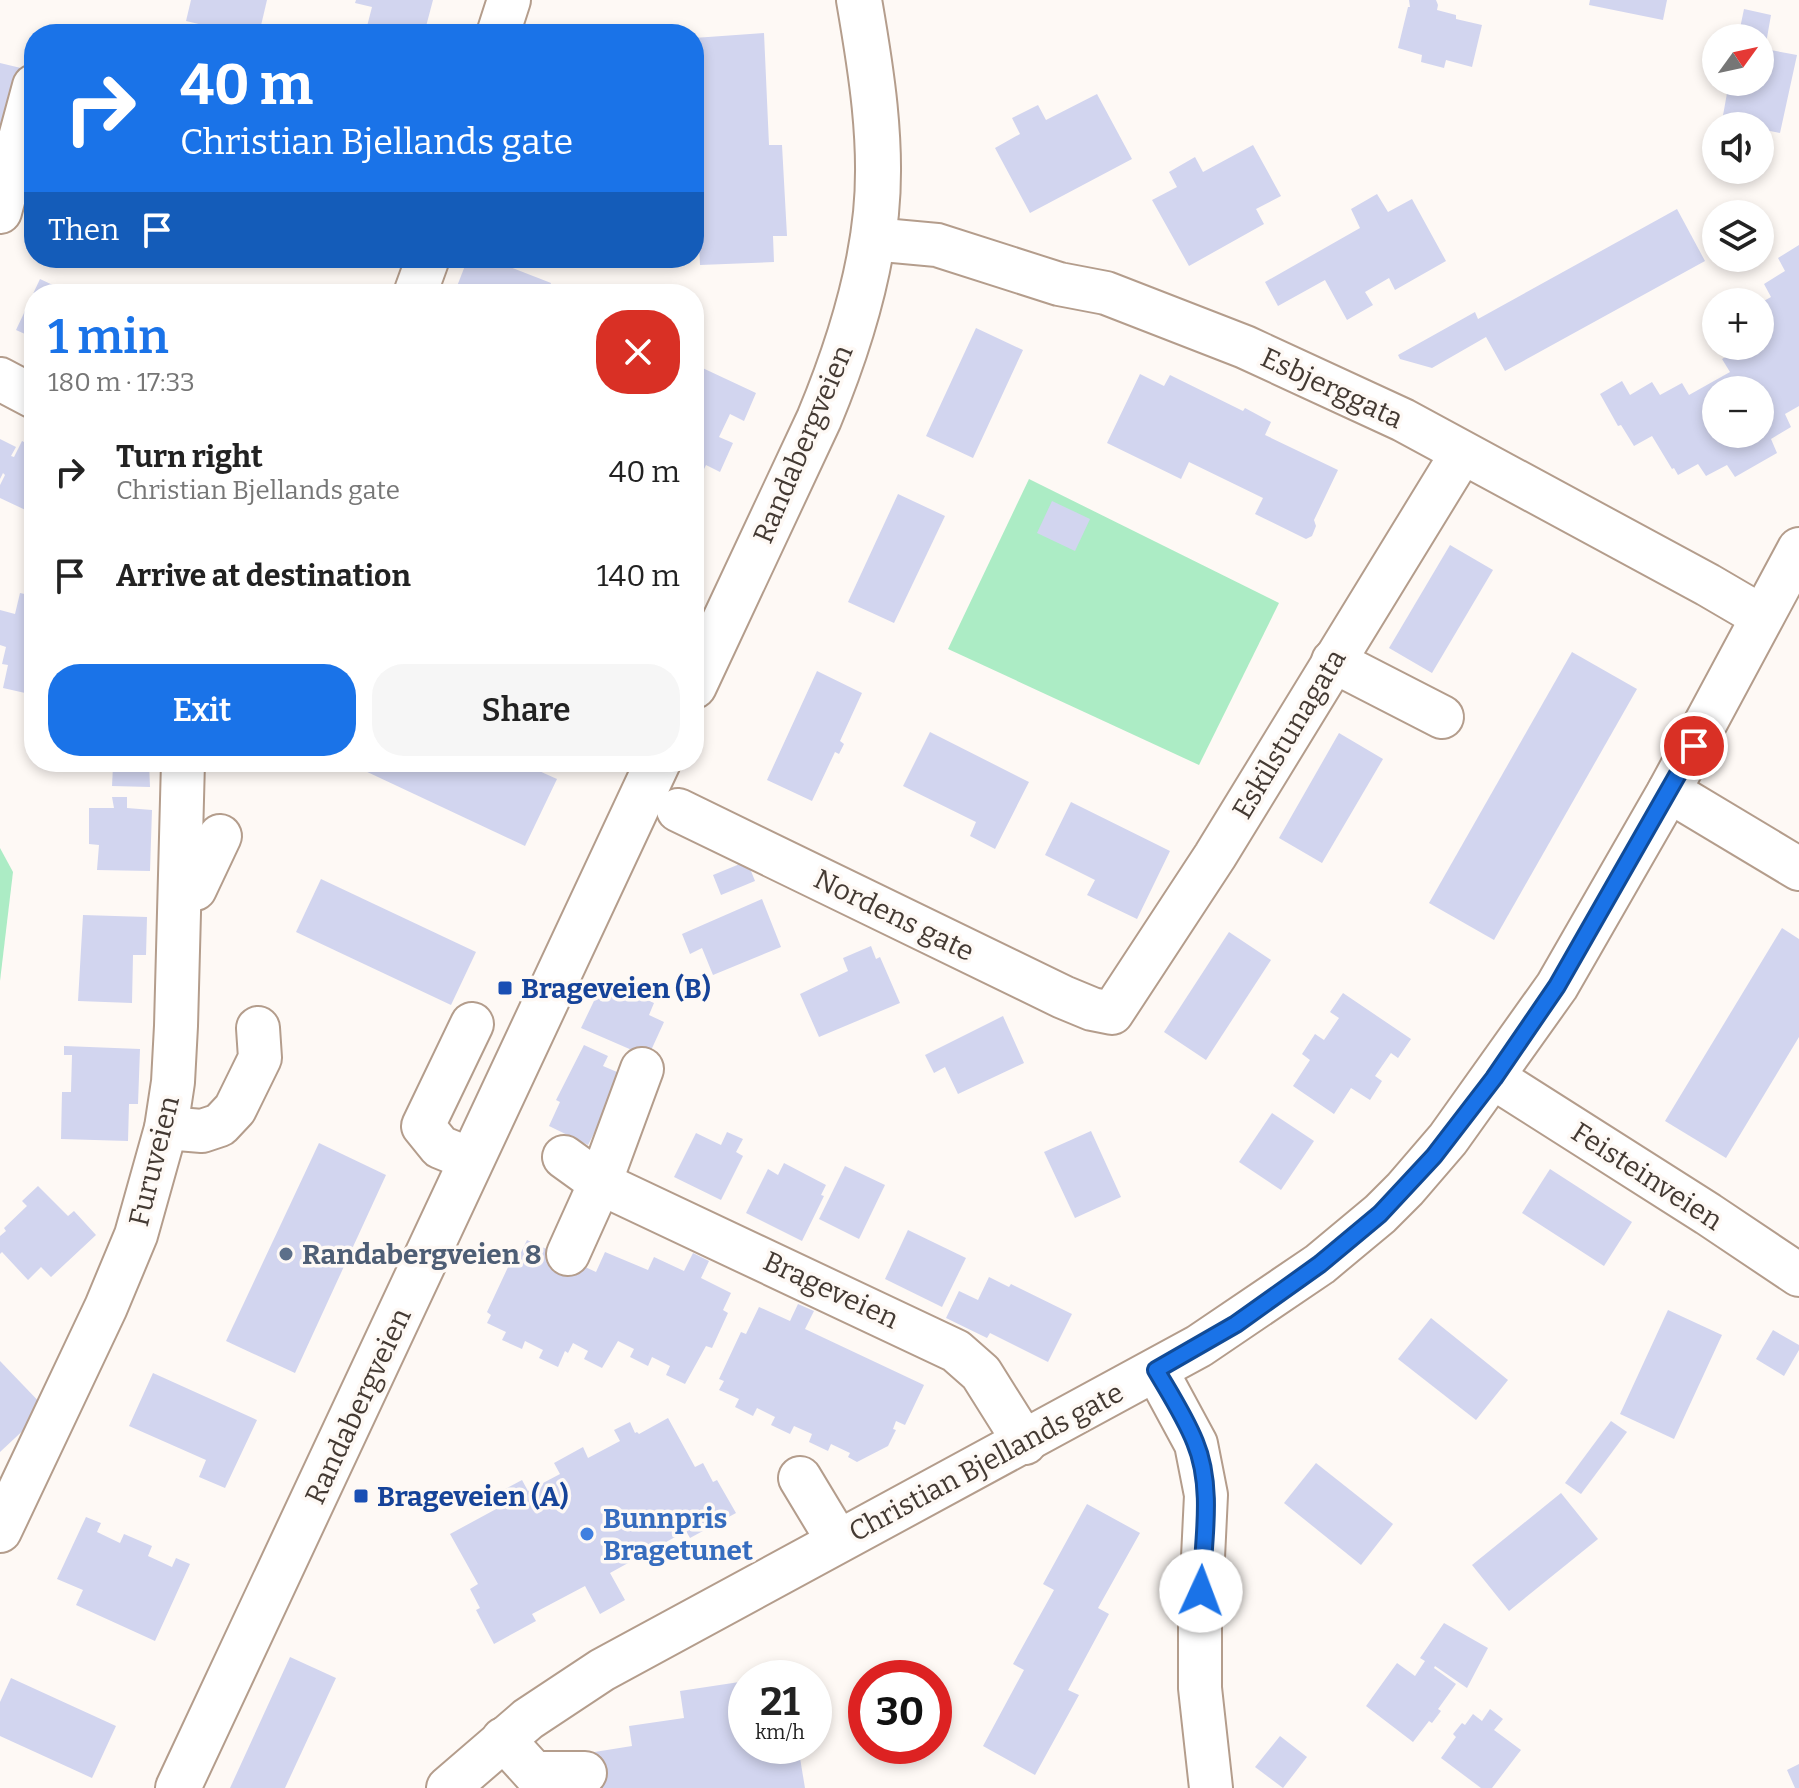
<!DOCTYPE html>
<html lang="en">
<head>
<meta charset="utf-8">
<style>
	body { margin:0; font-family:Bitter,serif; background:#f6f6f6; color:#222; height:100vh; display:flex; flex-direction:column; font-size:30px; white-space:nowrap }
	* { box-sizing:border-box; margin:0 }
	p { font-size:26px; color:#767676 }
	.icon { flex:none; width:44px; height:44px; fill:none; stroke:currentColor; stroke-width:2; stroke-linecap:round; stroke-linejoin:round }
	.map { position:relative; flex:1; overflow:hidden }
	.drawer { position:absolute; left:24px; top:284px; width:680px; height:488px; display:flex; flex-direction:column; background:#fff; border-radius:32px; box-shadow:0 4px 12px #0003 }
	.drawer>* { flex:none }
	.hud { position:absolute; left:24px; top:24px; width:680px; height:244px; border-radius:32px; box-shadow:0 4px 12px #0003; background:#1a73e8; color:#fff; overflow:hidden }
	.needle { width:52px; rotate:57deg }
	.fabs { position:absolute; left:1702px; top:24px; display:grid; gap:16px }
	.fabs a { display:grid; place-items:center; width:72px; height:72px; border-radius:50%; background:#fff; box-shadow:0 4px 12px #0003; font-size:40px }
	.speed { position:absolute; left:728px; top:1660px; display:flex; gap:16px; font-size:40px; font-weight:700; text-align:center }
	.speed>* { display:grid; place-content:center; width:104px; height:104px; border-radius:50%; background:#fff; box-shadow:0 4px 12px #0003; line-height:1 }
	.speed small { font-size:20px; font-weight:400 }
	.speed .limit { border:12px solid #d22; background:#fff; color:#111 }
	.pin { position:absolute; display:grid; place-items:center; width:68px; height:68px; color:#fff; margin:-34px; border:4px solid #fff; border-radius:50%; box-shadow:0 2px 8px #0007 }
	.me { position:absolute; width:88px; margin:-44px; rotate:2deg; stroke-linejoin:round; filter:drop-shadow(0 0 6px #0008) }
	.turn { display:flex; align-items:center; gap:28px; height:168px; padding:0 24px; font-size:36px }
	.turn .icon { width:104px; height:104px; stroke-width:2.5 }
	.turn b { display:block; font-size:56px; line-height:68px }
	.then { display:flex; align-items:center; height:76px; padding:0 24px; background:#0003; gap:16px; font-size:30px }
	.round { display:grid; place-items:center; flex:none; width:84px; height:84px; border-radius:32px; background:#f6f6f6 }
	.summary { display:flex; align-items:center; justify-content:space-between; height:136px; padding:0 24px }
	h1 { font-size:48px; font-weight:600; line-height:60px; color:#1a73e8 }
	.cta { display:flex; gap:16px; margin-top:auto; padding:16px 24px }
	.cta a { flex:1; height:92px; border-radius:32px; background:#1a73e8; color:#fff; font-size:32px; font-weight:600; line-height:92px; text-align:center }
	.cta a+a { background:#f6f6f6; color:#222 }
	ul { padding:0; list-style:none }
	li { display:flex; align-items:center; gap:24px; height:104px; padding:0 24px }
	li div { flex:1 }
	li b { display:block; font-size:30px }
	li em { font-style:normal }
	.map>svg:first-child { display:block }
	.green { fill:#acecc5 }
	.building { fill:#d2d5ef; fill-rule:evenodd }
	.lines { fill:none; stroke-linecap:round; stroke-linejoin:round }
	.minor-casing { stroke:#b49d8c; stroke-width:46 }
	.major-casing { stroke:#b49d8c; stroke-width:48 }
	.minor { stroke:#fff; stroke-width:42 }
	.major { stroke:#fff; stroke-width:44 }
	.route-casing { stroke:#114b97; stroke-width:20 }
	.route { stroke:#1a73e8; stroke-width:14 }
	.transit-dot { fill:#1a4fb4; stroke:#fef9f5; stroke-width:3 }
	.service-dot { fill:#5c6f8a; stroke:#fef9f5; stroke-width:3 }
	.shop-dot { fill:#3f7fe0; stroke:#fef9f5; stroke-width:3 }
	.labels { text-anchor:middle; dominant-baseline:central; stroke-width:7; stroke-linejoin:round; paint-order:stroke }
	.street-label { font-size:28px; fill:#443a33; stroke:#fef9f5 }
	.transit-label { font-size:28px; font-weight:bold; fill:#164399; stroke:#fef9f5; text-anchor:start }
	.service-label { font-size:28px; font-weight:bold; fill:#4e5e75; stroke:#fef9f5; text-anchor:start }
	.shop-label { font-size:28px; font-weight:bold; fill:#366cbe; stroke:#fef9f5; text-anchor:start }
</style>
</head>
<body>
<div class="map">
<svg width="1799" height="1788" viewBox="0 0 1799 1788">
	<rect width="100%" height="100%" fill="#fef9f5"/>
	<!-- green -->
	<g class="green">
		<path d="M1029,479L1279,603L1199,765L948,649Z"/>
		<path d="M0,848L13,872L0,981Z"/>
	</g>
	<!-- building -->
	<g class="building">
		<path d="M191,0H267L259,34H241L186,21Z"/>
		<path d="M356,0H433L424,34H365L372,7L355,3Z"/>
		<path d="M1409,0H1436L1438,5L1437,10L1456,15V19L1482,25L1472,67L1446,60L1444,68L1421,62L1422,55L1398,48L1408,7H1410Z"/>
		<path d="M1590,0H1667L1663,20L1589,5Z"/>
		<path d="M1744,9L1771,15L1765,49L1797,55L1780,133L1760,129V126L1722,121L1729,82H1760V38H1738Z"/>
		<path d="M764,33L769,145H782L787,236H773L774,262L700,265L694,135V38Z"/>
		<path d="M0,63L25,69L0,156Z"/>
		<path d="M1097,94L1132,159L1030,213L995,148L1020,134L1012,118L1038,105L1046,120Z"/>
		<path d="M1253,145L1281,196L1256,209L1264,224L1189,266L1152,200L1177,187L1169,172L1195,157L1203,172Z"/>
		<path d="M1377,194L1388,212L1412,199L1446,261L1395,290L1389,278L1365,292L1373,305L1347,320L1325,280L1278,306L1265,282L1360,228L1351,209Z"/>
		<path d="M1677,209L1705,261L1505,371L1486,337L1432,368L1400,359L1398,355L1475,312L1478,319Z"/>
		<path d="M1799,245V406L1785,414L1791,427L1771,439L1777,453L1735,477L1727,465L1706,476L1698,464L1678,475L1674,468L1672,469L1652,436L1634,446L1621,425L1618,426L1600,394L1622,381L1630,395L1652,382L1660,395L1682,383L1689,395L1730,372L1722,359L1745,346H1760V303L1771,297L1764,284L1785,271L1778,258ZM1716,390H1760V434H1716Z"/>
		<path d="M468,258H487L551,283L547,294H454Z"/>
		<path d="M40,279L72,294H34V338L16,330Z"/>
		<path d="M976,328L1023,350L973,458L926,436Z"/>
		<path d="M694,364L756,393L744,421L730,414L719,437L733,443L720,472L706,465L694,490Z"/>
		<path d="M1140,374L1164,386L1170,375L1243,411L1245,408L1271,422L1265,435L1338,470L1314,520L1316,526L1312,536L1306,539L1255,514L1263,498L1189,462L1181,479L1107,443Z"/>
		<path d="M0,439L16,447L11,456L14,457L22,441L34,447V514L0,498V485L5,475L3,473L0,479Z"/>
		<path d="M898,494L945,516L894,623L848,602Z"/>
		<path d="M1052,501L1090,519L1075,551L1037,533Z"/>
		<path d="M1450,545L1493,570L1432,673L1389,648Z"/>
		<path d="M20,593L34,596V695L3,688L8,665L2,664L6,647L0,645V610L15,614Z"/>
		<path d="M1572,652L1637,689L1494,940L1429,903Z"/>
		<path d="M817,671L862,693L840,741L844,744L839,754L835,752L812,801L767,780Z"/>
		<path d="M930,732L1029,782L995,849L970,836L976,822L903,786Z"/>
		<path d="M1339,733L1383,759L1322,863L1279,838Z"/>
		<path d="M124,762H149L150,787L112,786L113,766L124,767Z"/>
		<path d="M346,762H519L557,779L525,846Z"/>
		<path d="M112,797H127V808L152,810L150,871L97,870L99,845L89,844V808H114Z"/>
		<path d="M1071,802L1170,851L1137,919L1087,895L1095,880L1045,855Z"/>
		<path d="M747,861L755,881L721,895L713,875Z"/>
		<path d="M321,879L476,952L451,1005L296,932Z"/>
		<path d="M762,899L781,947L713,975L702,948L690,954L682,934Z"/>
		<path d="M83,915L147,917L146,955H133L132,1003L78,1001Z"/>
		<path d="M1782,928L1799,939V1037L1726,1158L1665,1121Z"/>
		<path d="M1229,932L1271,960L1206,1060L1164,1032Z"/>
		<path d="M871,946L876,959L880,957L900,1003L819,1037L800,994L848,971L843,958Z"/>
		<path d="M604,980L654,1003L649,1015L664,1022L648,1057L581,1028Z"/>
		<path d="M1343,993L1411,1039L1398,1058L1391,1053L1375,1076L1382,1081L1370,1100L1351,1088L1334,1114L1293,1086L1310,1060L1302,1054L1315,1034L1324,1040L1339,1018L1330,1012Z"/>
		<path d="M1003,1016L1024,1063L958,1094L945,1067L934,1073L925,1055Z"/>
		<path d="M584,1045L608,1056L603,1066L624,1075L588,1145L549,1126L560,1102L556,1100Z"/>
		<path d="M64,1046L140,1049L138,1104H129L128,1141L61,1139L62,1092H71L72,1055H64Z"/>
		<path d="M1272,1113L1314,1141L1281,1190L1239,1162Z"/>
		<path d="M1091,1131L1121,1197L1075,1218L1044,1152Z"/>
		<path d="M727,1132L743,1139L736,1152L743,1156L721,1200L674,1177L696,1133L721,1145Z"/>
		<path d="M319,1143L386,1175L295,1373L226,1341Z"/>
		<path d="M784,1163L826,1185L821,1195L824,1196L802,1241L746,1213L768,1169L778,1175Z"/>
		<path d="M845,1166L885,1185L859,1239L819,1219Z"/>
		<path d="M1550,1169L1632,1222L1604,1266L1522,1213Z"/>
		<path d="M38,1186L68,1216L74,1211L96,1235L51,1277L41,1267L28,1280L2,1252L0,1254V1236L6,1231L4,1228L27,1206L22,1201Z"/>
		<path d="M908,1230L966,1258L942,1307L885,1279Z"/>
		<path d="M527,1240L596,1272L605,1252L648,1270L654,1257L684,1271L693,1253L709,1261L701,1278L731,1293L723,1310L728,1313L712,1348L706,1346L685,1384L666,1375L670,1366L652,1357L648,1366L630,1357L634,1349L618,1341L602,1368L584,1359L588,1351L573,1343L568,1353L565,1351L558,1367L539,1358L543,1350L525,1341L522,1349L502,1340L506,1332L487,1323L491,1315L487,1312L509,1265L514,1267Z"/>
		<path d="M989,1277L1009,1287L1011,1284L1072,1314L1048,1362L990,1333L987,1338L946,1318L959,1291L978,1300Z"/>
		<path d="M798,1304L814,1311L805,1329L924,1385L905,1425L896,1421L893,1429L896,1430L888,1446L857,1462L848,1457L850,1453L831,1444L828,1451L809,1442L812,1434L794,1426L790,1434L771,1425L775,1417L757,1408L753,1416L735,1407L739,1399L719,1390L724,1381L719,1379L741,1332L746,1334L759,1307L790,1321Z"/>
		<path d="M1668,1310L1722,1335L1674,1439L1620,1414Z"/>
		<path d="M1431,1318L1508,1380L1476,1420L1398,1359Z"/>
		<path d="M1773,1330L1799,1345V1350L1784,1376L1756,1359Z"/>
		<path d="M0,1361L46,1409L0,1452Z"/>
		<path d="M153,1373L257,1420L225,1488L199,1477L206,1460L129,1426Z"/>
		<path d="M668,1418L695,1467L703,1463L713,1482L717,1480L736,1513L690,1538L686,1531L610,1573L625,1600L600,1614L585,1586L532,1614L536,1621L494,1644L476,1610L480,1608L470,1589L478,1584L450,1534L498,1508L492,1496L522,1480L528,1491L560,1474L554,1463L583,1447L588,1458L620,1441L614,1430L630,1422L635,1433L637,1432L639,1434Z"/>
		<path d="M1611,1421L1627,1432L1581,1494L1565,1483Z"/>
		<path d="M1316,1463L1393,1524L1361,1565L1284,1503Z"/>
		<path d="M1561,1493L1598,1539L1509,1611L1472,1565Z"/>
		<path d="M1087,1504L1140,1533L1098,1608L1109,1614L1068,1690L1079,1695L1035,1775L983,1746L1024,1670L1013,1664L1054,1590L1043,1584Z"/>
		<path d="M86,1517L101,1523L97,1532L120,1543L124,1534L152,1546L148,1556L172,1567L176,1558L190,1564L155,1641L76,1605L83,1590L57,1579Z"/>
		<path d="M1444,1623L1488,1648L1467,1688L1435,1666L1434,1668L1456,1684L1438,1709L1441,1711L1432,1723L1429,1721L1413,1742L1366,1706L1397,1663L1415,1676L1425,1661L1420,1658Z"/>
		<path d="M290,1657L336,1678L285,1788H230Z"/>
		<path d="M11,1678L116,1726L92,1778L0,1736V1702Z"/>
		<path d="M746,1681V1746H798L805,1788H587L582,1754L632,1746L629,1726L684,1718L680,1691Z"/>
		<path d="M1490,1709L1503,1719L1494,1730L1521,1750L1492,1788H1481L1441,1758L1456,1737L1453,1734L1462,1723L1465,1725L1473,1714L1482,1721Z"/>
		<path d="M1280,1736L1307,1757L1283,1788L1255,1767Z"/>
		<path d="M1799,1764V1788H1795L1787,1770Z"/>
	</g>
	<g class="lines">
		<defs>
			<g id="minor">
				<path d="M498,34L509,0"/>
				<path d="M0,212L34,86"/>
				<path d="M872,239L937,245L1059,284L1106,293L1245,347L1403,420L1708,585L1761,616"/>
				<path d="M415,294L428,258"/>
				<path d="M0,379L34,397"/>
				<path d="M1333,661L1442,717"/>
				<path d="M1669,791L1799,869"/>
				<path d="M678,810L1063,997L1092,1009L1112,1013L1215,856L1462,453"/>
				<path d="M182,877L195,889L220,836"/>
				<path d="M472,1024L423,1126L440,1147L472,1160"/>
				<path d="M1494,1078L1708,1214L1799,1275"/>
				<path d="M166,1128L202,1131L220,1125L235,1109L260,1058L258,1028"/>
				<path d="M564,1157L600,1183L956,1351L981,1373L1025,1443"/>
				<path d="M568,1254L600,1183L642,1069"/>
				<path d="M1156,1370L1196,1444L1206,1495L1200,1620V1688L1211,1788"/>
				<path d="M800,1478L838,1541"/>
				<path d="M0,1531L106,1307L136,1235L166,1128L173,1082L176,1026L183,762"/>
				<path d="M503,1739L534,1773H585"/>
				<path d="M448,1788L528,1719L602,1670L1199,1346L1320,1264L1380,1214L1405,1189L1448,1139L1557,986L1669,791L1799,549"/>
			</g>
			<g id="major">
				<path d="M694,686L819,419C846,354 869,283 876,213C883,143 871,69 859,0"/>
				<path d="M178,1788L658,762"/>
			</g>
		</defs>
		<!-- minor casing -->
		<use href="#minor" class="minor-casing"/>
		<!-- major casing -->
		<use href="#major" class="major-casing"/>
		<!-- minor -->
		<use href="#minor" class="minor"/>
		<!-- major -->
		<use href="#major" class="major"/>
	</g>
	<g class="lines">
		<defs>
			<path id="route" d="M1201,1591C1203,1543 1214,1487 1195,1442C1185,1417 1170,1394 1156,1370L1236,1324L1320,1264L1380,1214L1434,1156L1494,1078L1557,986L1694,746"/>
		</defs>
		<!-- route casing -->
		<use href="#route" class="route-casing"/>
		<!-- route -->
		<use href="#route" class="route"/>
	</g>
	<!-- markers -->
	<g class="transit-dot">
		<rect x="497" y="980" width="16" height="16" rx="4"/>
		<rect x="353" y="1488" width="16" height="16" rx="4"/>
	</g>
	<circle class="service-dot" cx="286" cy="1254" r="8"/>
	<circle class="shop-dot" cx="587" cy="1534" r="8"/>
	<g class="labels">
		<!-- street labels -->
		<g class="street-label">
			<text transform="translate(1332 388) rotate(25)">Esbjerggata</text>
			<text transform="translate(803 444) rotate(-67)">Randabergveien</text>
			<text transform="translate(1289 734) rotate(-59)">Eskilstunagata</text>
			<text transform="translate(894 915) rotate(26)">Nordens gate</text>
			<text transform="translate(154 1161) rotate(-76)">Furuveien</text>
			<text transform="translate(1647 1176) rotate(33)">Feisteinveien</text>
			<text transform="translate(831 1290) rotate(25)">Brageveien</text>
			<text transform="translate(358 1406) rotate(-65)">Randabergveien</text>
			<text transform="translate(986 1462) rotate(-28)">Christian Bjellands gate</text>
		</g>
		<!-- transit labels -->
		<g class="transit-label">
			<text x="521" y="988">Brageveien (B)</text>
			<text x="377" y="1496">Brageveien (A)</text>
		</g>
		<!-- service labels -->
		<g class="service-label">
			<text x="302" y="1254">Randabergveien 8</text>
		</g>
		<!-- shop labels -->
		<g class="shop-label">
			<text x="603" y="1518">Bunnpris<tspan x="603" dy="32">Bragetunet</tspan></text>
		</g>
	</g>
</svg>
<div class="fabs">
<a><svg class="needle" viewBox="-14 -14 28 28"><path d="M0-13l5 13h-10z" fill="#e53935"/><path d="M0 13l5-13h-10z" fill="#767676"/></svg></a>
<a><svg class="icon" aria-label="sound" viewBox="0 0 24 24"><path d="M4 9h4l5-4v14l-5-4H4zM17 9q2 3 0 6"/></svg></a>
<a><svg class="icon" aria-label="layers" viewBox="0 0 24 24"><path d="M12 4l9 5-9 5-9-5zM3 14l9 5 9-5"/></svg></a>
<a>+</a>
<a>−</a>
</div>
<div class="speed"><div>21<small>km/h</small></div><div class="limit">30</div></div>
<div class="pin" style="left:1694px;top:746px;background:#d93025"><svg class="icon" aria-label="arrive" viewBox="0 0 24 24"><path d="M6 21V4h12l-3 4 3 4H6"/></svg></div>
<svg class="me" style="left:1201px;top:1591px" viewBox="-20 -20 40 40"><circle r="19" fill="#fff"/><path d="M0-13L10 11 0 6-10 11z" fill="#1a73e8"/></svg>
<div class="hud">
<div class="turn"><svg class="icon" aria-label="right" viewBox="0 0 24 24"><path d="M7 20v-9h11M14 6l5 5-5 5"/></svg><div><b>40 m</b>Christian Bjellands gate</div></div>
<div class="then">Then<svg class="icon" aria-label="arrive" viewBox="0 0 24 24"><path d="M6 21V4h12l-3 4 3 4H6"/></svg></div>
</div>
<section class="drawer">
<div class="summary"><div><h1>1 min</h1><p>180 m · 17:33</p></div><a class="round" style="background:#d93025;color:#fff"><svg class="icon" aria-label="close" viewBox="0 0 24 24"><path d="M6 6l12 12M18 6L6 18"/></svg></a></div>
<ul>
<li><svg class="icon" aria-label="right" viewBox="0 0 24 24"><path d="M7 20v-9h11M14 6l5 5-5 5"/></svg><div><b>Turn right</b><p>Christian Bjellands gate</p></div><em>40 m</em></li>
<li><svg class="icon" aria-label="arrive" viewBox="0 0 24 24"><path d="M6 21V4h12l-3 4 3 4H6"/></svg><div><b>Arrive at destination</b></div><em>140 m</em></li>
</ul>
<div class="cta"><a>Exit</a><a>Share</a></div>
</section>
</div>
</body>
</html>
